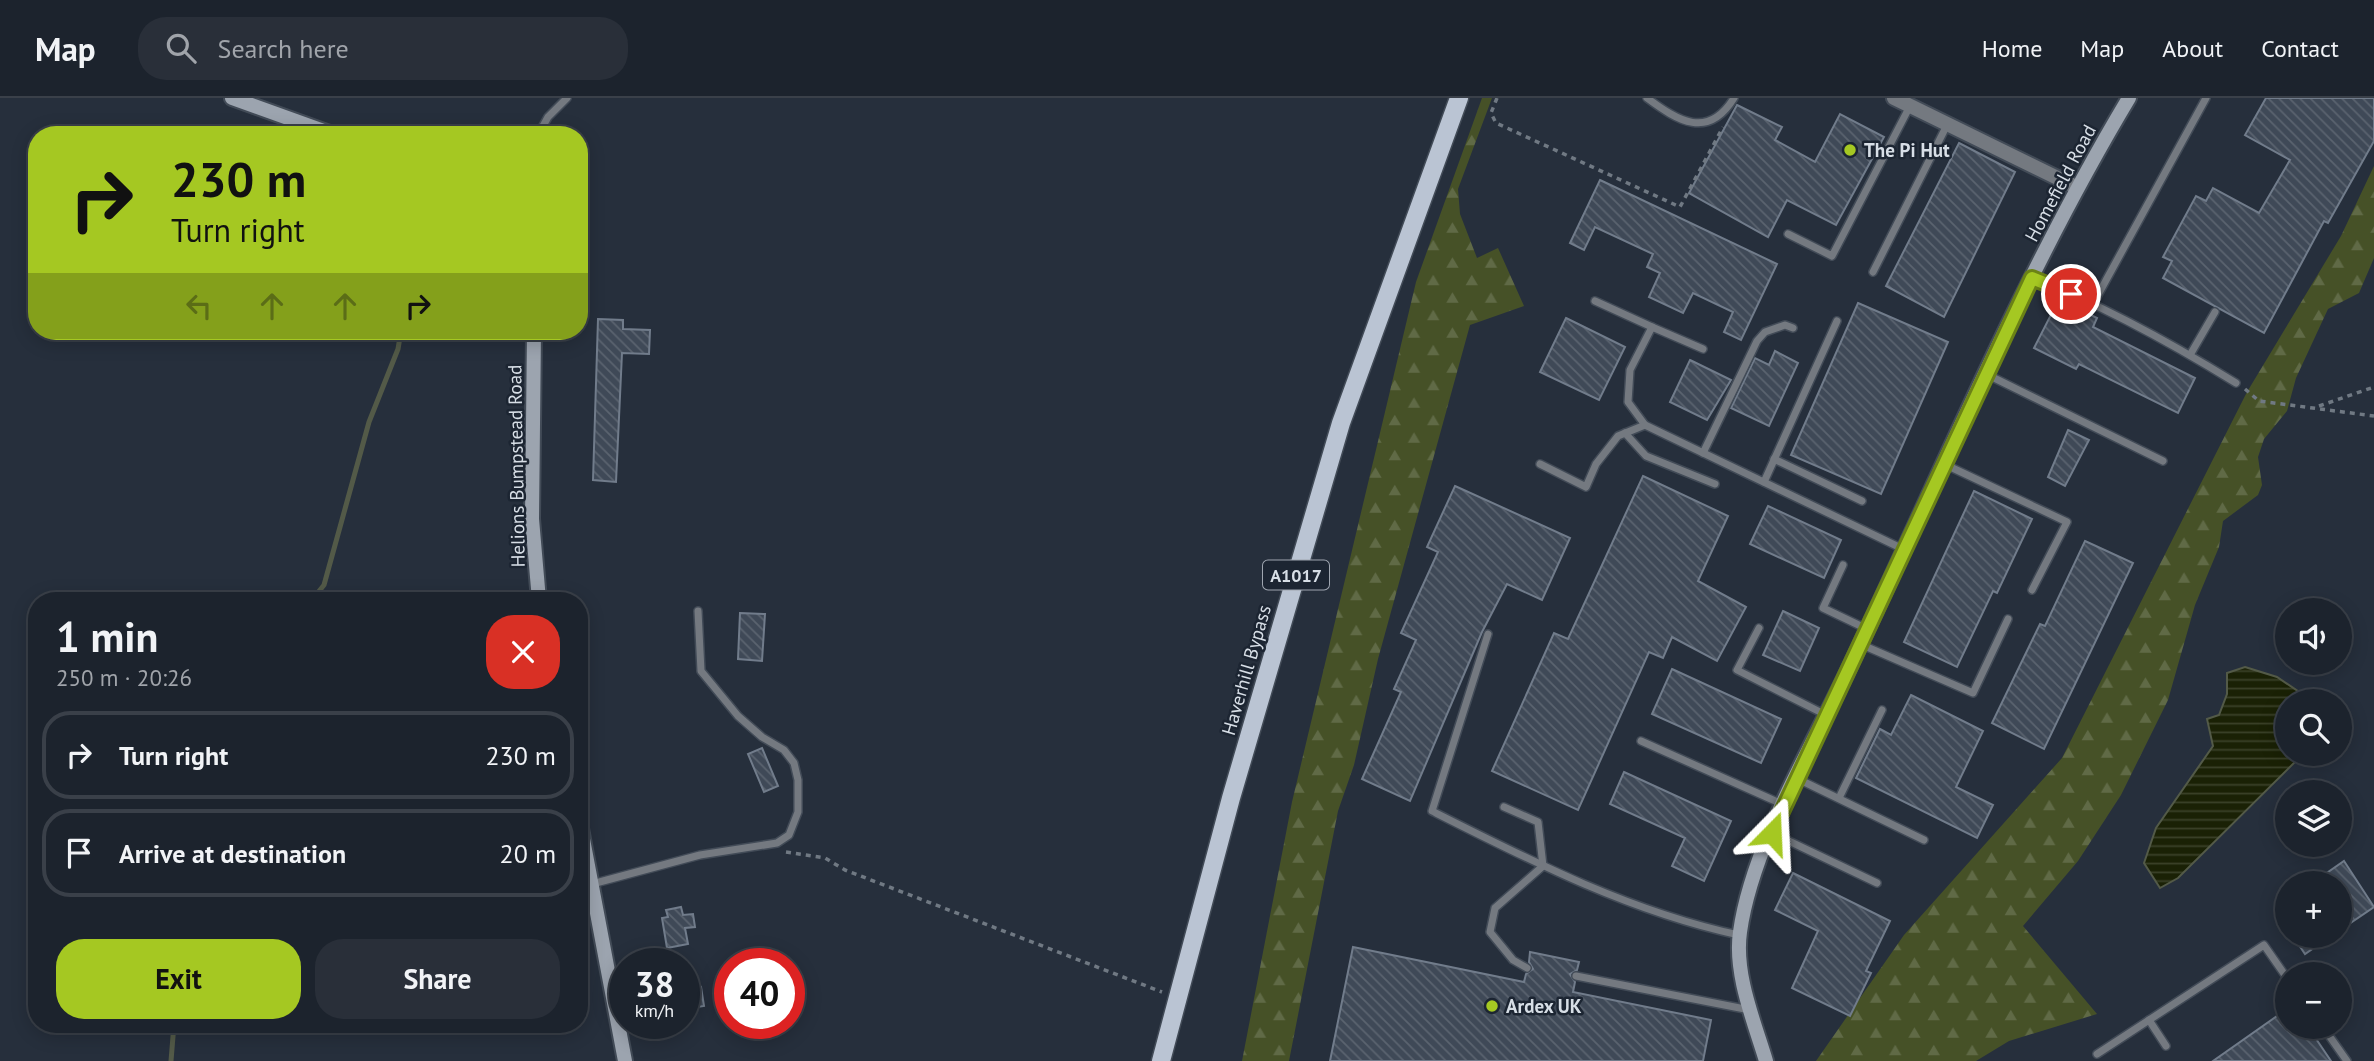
<!DOCTYPE html>
<html lang="en">
<head>
<meta charset="utf-8">
<style>
	body { margin:0; font-family:"PT Sans",sans-serif; background:#292f39; color:#f1f3f6; height:100vh; display:flex; flex-direction:column; font-size:26px; white-space:nowrap }
	* { box-sizing:border-box; margin:0 }
	p { font-size:23px; color:#a0a4aa }
	.icon { flex:none; width:38px; height:38px; fill:none; stroke:currentColor; stroke-width:2; stroke-linecap:round; stroke-linejoin:round }
	.map { position:relative; flex:1; overflow:hidden }
	.side { position:absolute; left:28px; top:494px; width:560px; height:441px; display:flex; flex-direction:column; background:#1c232d; border-radius:28px; box-shadow:0 4px 18px #0003,0 0 0 2px #3a4049 }
	.side>* { flex:none }
	.hud { position:absolute; left:28px; top:28px; width:560px; height:214px; border-radius:28px; box-shadow:0 4px 18px #0003,0 0 0 2px #3a4049; background:#a5c822; color:#111; overflow:hidden }
	.buttons { position:absolute; left:2275px; top:500px; display:grid; gap:14px }
	.buttons a { display:grid; place-items:center; width:77px; height:77px; border-radius:50%; background:#1c232d; box-shadow:0 4px 18px #0003,0 0 0 2px #3a4049; font-size:35px }
	.speed { position:absolute; left:609px; top:850px; display:flex; gap:14px; font-size:35px; font-weight:700; text-align:center }
	.speed>* { display:grid; place-content:center; width:91px; height:91px; border-radius:50%; background:#1c232d; box-shadow:0 4px 18px #0003,0 0 0 2px #3a4049; line-height:1 }
	.speed small { font-size:18px; font-weight:400 }
	.speed .limit { border:10px solid #d22; background:#fff; color:#111 }
	.pin { position:absolute; display:grid; place-items:center; width:60px; height:60px; color:#fff; margin:-30px; border:4px solid #fff; border-radius:50%; box-shadow:0 2px 7px #0007 }
	.me { position:absolute; width:77px; margin:-38px; rotate:21deg; stroke-linejoin:round; filter:drop-shadow(0 0 5px #0008) }
	.turn { display:flex; align-items:center; gap:24px; height:147px; padding:0 28px; font-size:32px }
	.turn .icon { width:91px; height:91px; stroke-width:2.5 }
	.turn b { display:block; font-size:49px; line-height:60px }
	.lanes { display:flex; align-items:center; height:66px; padding:0 28px; background:#0003; justify-content:center; gap:35px; direction:ltr }
	.lanes .off { opacity:.35 }
	.round { display:grid; place-items:center; flex:none; width:74px; height:74px; border-radius:28px; background:#292f39 }
	.headline { display:flex; align-items:center; justify-content:space-between; height:119px; padding:0 28px }
	h1 { font-size:42px; font-weight:600; line-height:52px }
	.action { display:flex; gap:14px; margin-top:auto; padding:14px 28px }
	.action a { flex:1; height:80px; border-radius:28px; background:#a5c822; color:#111; font-size:28px; font-weight:600; line-height:80px; text-align:center }
	.action a+a { background:#292f39; color:#f1f3f6 }
	ul { padding:0; list-style:none }
	li { display:flex; align-items:center; gap:21px; height:88px; margin:0 14px 10px; padding:0 14px; border:4px solid #3a4049; border-radius:28px }
	li div { flex:1 }
	li b { display:block; font-size:26px }
	li em { font-style:normal }
	header { display:flex; align-items:center; gap:42px; box-sizing:border-box; height:98px; padding:0 35px; background:#1c232d; border-bottom:2px solid #3a4049 }
	header strong { font-size:33px }
	nav { display:flex; gap:38px; margin-inline-start:auto; font-size:24px }
	.search { width:490px; height:63px; background:#292f39; display:flex; align-items:center; gap:18px; box-sizing:border-box; padding:0 24px; border-radius:28px; color:#a0a4aa; font-size:26px }
	.map>svg:first-child { display:block }
	.forest { fill:url(#forest-firs) }
	.water { fill:url(#water-rules); stroke:#535a48; stroke-width:2 }
	.lines { fill:none; stroke-linecap:round; stroke-linejoin:round }
	.stream { stroke:#535a48; stroke-width:5 }
	.building { fill:url(#building-back-hatch); stroke:#717c8b; stroke-width:2 }
	.lane-casing { stroke:#424b57; stroke-width:10 }
	.street-casing { stroke:#424b57; stroke-width:18 }
	.secondary-casing { stroke:#424b57; stroke-width:18 }
	.primary-casing { stroke:#424b57; stroke-width:21 }
	.path { stroke:#707983; stroke-width:3.5; stroke-dasharray:5 5; stroke-linecap:butt }
	.lane { stroke:#747980; stroke-width:7 }
	.street { stroke:#747980; stroke-width:14 }
	.secondary { stroke:#9ca4af; stroke-width:14 }
	.primary { stroke:#bac4d3; stroke-width:18 }
	.route-casing { stroke:#6b8216; stroke-width:18 }
	.route { stroke:#a5c822; stroke-width:12 }
	.poi-dot { fill:#a5c822; stroke:#1c2532; stroke-width:2.5 }
	.labels { text-anchor:middle; dominant-baseline:central; stroke-width:5; stroke-linejoin:round; paint-order:stroke }
	.shield { fill:#1c2532; stroke:#9fa6b0; stroke-width:2 }
	.shield-label { font-size:18px; font-weight:bold; fill:#d7dee6 }
	.poi-label { font-size:19px; font-weight:bold; fill:#d7dee6; stroke:#1c2532; text-anchor:start }
	.street-label { font-size:19px; fill:#d7dee6; stroke:#1c2532 }
</style>
</head>
<body>
<header>
<strong>Map</strong>
<div class="search"><svg class="icon" aria-label="search" viewBox="0 0 24 24"><circle cx="10" cy="10" r="6"/><path d="M15 15l6 6"/></svg>Search here</div>
<nav><a>Home</a><a>Map</a><a>About</a><a>Contact</a></nav>
</header>
<div class="map">
<svg width="2374" height="963" viewBox="0 0 2374 963">
	<defs>
		<pattern id="forest-firs" width="22" height="20" patternUnits="userSpaceOnUse" patternTransform="scale(1.75)"><rect width="22" height="20" fill="#465127"/><path d="M5 1l3.5 6h-7zM16 11l3.5 6h-7z" fill="#606a46"/></pattern>
		<pattern id="water-rules" width="6" height="5" patternUnits="userSpaceOnUse" patternTransform="scale(1.75)"><rect width="6" height="5" fill="#1a2105"/><path d="M0 2.5h6" fill="none" stroke="#3b4129"/></pattern>
		<pattern id="building-back-hatch" width="6" height="6" patternUnits="userSpaceOnUse" patternTransform="scale(1.75)"><rect width="6" height="6" fill="#3f4957"/><path d="M-1 5l2 2M0 0l6 6M5-1l2 2" fill="none" stroke="#5a636f"/></pattern>
	</defs>
	<rect width="100%" height="100%" fill="#262f3c"/>
	<!-- forest -->
	<g class="forest">
		<path d="M1482,0H1492L1458,91L1460,116L1477,160L1498,150L1524,208L1470,227L1378,561L1354,667L1338,713L1289,963H1242L1292,704L1416,184Z"/>
		<path d="M2374,68V160L2359,195L2328,211L2296,280L2287,313L2264,341L2258,359L2262,387L2258,397L2223,423L2219,449L2195,507L2168,602L2121,697L2078,763L2023,828L2097,916L2009,943L1976,963H1816L1904,837L2062,660L2247,294L2341,138Z"/>
	</g>
	<!-- water -->
	<path class="water" d="M2245,569L2277,579L2314,604H2287V656H2303L2178,780L2160,790L2144,765L2156,730L2213,648L2207,621L2219,617L2227,596V575Z"/>
	<g class="lines">
		<!-- stream -->
		<g class="stream">
			<path d="M312,502L324,487L369,324L398,251L401,233"/>
			<path d="M171,963L174,926"/>
		</g>
	</g>
	<!-- building -->
	<g class="building">
		<path d="M2266,0H2374V43L2328,125L2324,123L2264,235L2163,180L2172,163L2163,159L2196,98L2206,103L2213,90L2259,115L2290,62L2245,37Z"/>
		<path d="M1737,7L1782,29L1775,42L1815,64L1840,16L1884,39L1836,127L1787,102L1768,139L1689,95Z"/>
		<path d="M1959,45L2015,74L1944,219L1886,188Z"/>
		<path d="M1600,82L1777,166L1741,242L1724,234L1733,214L1693,195L1683,215L1649,199L1660,175L1647,169L1653,156L1595,129L1584,152L1570,145Z"/>
		<path d="M2059,201L2097,220L2093,229L2195,280L2178,315L2079,266L2076,271L2034,250Z"/>
		<path d="M1858,205L1948,244L1881,396L1791,357Z"/>
		<path d="M1566,220L1625,249L1599,302L1540,274Z"/>
		<path d="M598,221L623,222V231L650,232L649,256L622,255L616,384L593,382Z"/>
		<path d="M1775,253L1798,265L1769,328L1731,310L1755,260L1769,267Z"/>
		<path d="M1690,262L1731,282L1707,322L1670,304Z"/>
		<path d="M2068,332L2089,342L2065,388L2048,379Z"/>
		<path d="M1643,378L1728,418L1698,483L1746,509L1717,563L1672,539L1663,560L1649,554L1578,712L1492,673L1554,535L1568,541Z"/>
		<path d="M1455,388L1570,440L1542,502L1507,486L1482,534L1410,703L1362,681L1401,594L1394,591L1416,542L1401,535L1438,454L1427,449Z"/>
		<path d="M1974,393L2032,421L1997,495L1993,493L1957,569L1904,544Z"/>
		<path d="M1768,408L1841,442L1824,480L1750,446Z"/>
		<path d="M2085,443L2133,465L2044,651L1992,625L2040,526L2045,528Z"/>
		<path d="M1783,513L1819,530L1800,573L1763,557Z"/>
		<path d="M740,515L765,516L762,563L738,561Z"/>
		<path d="M1672,571L1781,621L1761,665L1652,616Z"/>
		<path d="M1911,597L1983,633L1956,689L1993,707L1977,740L1856,680L1880,631L1891,637Z"/>
		<path d="M762,650L778,688L764,694L748,656Z"/>
		<path d="M1624,674L1731,723L1704,783L1672,768L1685,740L1610,706Z"/>
		<path d="M2344,763L2374,809L2340,832V786H2311Z"/>
		<path d="M1793,775L1890,823L1866,873L1871,875L1850,918L1792,890L1818,833L1775,812Z"/>
		<path d="M681,809L683,817L693,816L695,829L685,830L688,846L667,850L662,820L668,819L666,812Z"/>
		<path d="M2293,838H2331L2305,856Z"/>
		<path d="M1353,849L1524,884L1526,876L1533,871L1529,864L1530,854L1579,864L1577,872L1570,876L1575,884L1573,894L1711,922L1703,963H1330Z"/>
		<path d="M701,889L704,908L684,911V892Z"/>
		<path d="M2287,911V929H2308L2331,963H2213Z"/>
	</g>
	<g class="lines">
		<defs>
			<g id="lane">
				<path d="M1647,0C1678,23 1708,42 1734,0"/>
				<path d="M538,37L548,19L567,0"/>
				<path d="M1788,136L1832,158L1910,8"/>
				<path d="M1873,174L1947,27"/>
				<path d="M2032,180C2103,207 2171,245 2236,285"/>
				<path d="M1595,203L1652,229"/>
				<path d="M2093,206L2206,0"/>
				<path d="M1703,251L1652,229L1630,272L1628,304L1645,327L1903,451"/>
				<path d="M2190,257L2215,214"/>
				<path d="M1986,276L2163,363"/>
				<path d="M1625,335L1646,358L1715,386"/>
				<path d="M1703,355L1757,243L1765,234L1785,227L1793,230"/>
				<path d="M1774,361L1862,403"/>
				<path d="M1540,366L1586,389L1596,366L1618,338L1645,327"/>
				<path d="M1944,366L2067,424L2032,492"/>
				<path d="M1764,384L1837,223"/>
				<path d="M1843,467L1823,510L1867,531"/>
				<path d="M1759,530L1737,572L1826,617"/>
				<path d="M1488,536L1432,713C1531,763 1631,814 1739,837"/>
				<path d="M1860,546L1973,595L2008,521"/>
				<path d="M1641,643L1782,706"/>
				<path d="M1796,680L1924,742"/>
				<path d="M1839,700L1882,612"/>
				<path d="M1504,709L1538,724L1543,768"/>
				<path d="M1772,735L1877,785"/>
				<path d="M592,786L700,757L777,745L789,737L798,714V682L794,665L784,652L762,639L738,618L701,573L698,513"/>
				<path d="M1527,870L1513,862L1490,834L1495,810L1543,768"/>
				<path d="M1576,878L1750,912"/>
				<path d="M2149,922L2166,948"/>
				<path d="M2323,929L2347,963"/>
				<path d="M2097,956L2264,847L2287,880"/>
			</g>
			<path id="street" d="M1894,0L2076,89"/>
			<g id="secondary">
				<path d="M232,0L335,37"/>
				<path d="M534,233L532,421L539,502"/>
				<path d="M579,720L625,963"/>
				<path d="M1766,963C1754,923 1734,876 1740,834C1752,747 1814,646 1851,566C1941,376 2021,180 2129,0"/>
			</g>
			<path id="primary" d="M1161,963L1231,700L1341,325L1459,0"/>
		</defs>
		<!-- lane casing -->
		<use href="#lane" class="lane-casing"/>
		<!-- street casing -->
		<use href="#street" class="street-casing"/>
		<!-- secondary casing -->
		<use href="#secondary" class="secondary-casing"/>
		<!-- primary casing -->
		<use href="#primary" class="primary-casing"/>
		<!-- path -->
		<g class="path">
			<path d="M1497,0L1491,15L1496,25L1680,109L1723,29"/>
			<path d="M2245,291L2259,303L2374,318"/>
			<path d="M2319,308L2374,289"/>
			<path d="M786,754L825,760L845,772L1162,894"/>
		</g>
		<!-- lane -->
		<use href="#lane" class="lane"/>
		<!-- street -->
		<use href="#street" class="street"/>
		<!-- secondary -->
		<use href="#secondary" class="secondary"/>
		<!-- primary -->
		<use href="#primary" class="primary"/>
	</g>
	<g class="lines">
		<defs>
			<path id="route" d="M1772,735L2032,180L2071,196"/>
		</defs>
		<!-- route casing -->
		<use href="#route" class="route-casing"/>
		<!-- route -->
		<use href="#route" class="route"/>
	</g>
	<!-- markers -->
	<g class="poi-dot">
		<circle cx="1850" cy="52" r="7"/>
		<circle cx="1492" cy="908" r="7"/>
	</g>
	<g class="labels">
		<!-- shield labels -->
		<rect class="shield" x="1263" y="462.5" width="66" height="29" rx="5"/>
		<g class="shield-label">
			<text x="1296" y="477">A1017</text>
		</g>
		<!-- poi labels -->
		<g class="poi-label">
			<text x="1864" y="52">The Pi Hut</text>
			<text x="1506" y="908">Ardex UK</text>
		</g>
		<!-- street labels -->
		<g class="street-label">
			<text transform="translate(2060 85) rotate(-62)">Homefield Road</text>
			<text transform="translate(516 368) rotate(-91)">Helions Bumpstead Road</text>
			<text transform="translate(1246 572) rotate(-74)">Haverhill Bypass</text>
		</g>
	</g>
</svg>
<div class="buttons">
<a><svg class="icon" aria-label="sound" viewBox="0 0 24 24"><path d="M4 9h4l5-4v14l-5-4H4zM17 9q2 3 0 6"/></svg></a>
<a><svg class="icon" aria-label="search" viewBox="0 0 24 24"><circle cx="10" cy="10" r="6"/><path d="M15 15l6 6"/></svg></a>
<a><svg class="icon" aria-label="layers" viewBox="0 0 24 24"><path d="M12 4l9 5-9 5-9-5zM3 14l9 5 9-5"/></svg></a>
<a>+</a>
<a>−</a>
</div>
<div class="speed"><div>38<small>km/h</small></div><div class="limit">40</div></div>
<div class="pin" style="left:2071px;top:196px;background:#d93025"><svg class="icon" aria-label="arrive" viewBox="0 0 24 24"><path d="M6 21V4h12l-3 4 3 4H6"/></svg></div>
<svg class="me" style="left:1772px;top:735px" viewBox="-20 -20 40 40"><path d="M0-17L14 15 0 8-14 15z" fill="#a5c822" stroke="#fff" stroke-width="4"/></svg>
<div class="hud">
<div class="turn"><svg class="icon" aria-label="right" viewBox="0 0 24 24"><path d="M7 20v-9h11M14 6l5 5-5 5"/></svg><div><b>230 m</b>Turn right</div></div>
<div class="lanes"><svg class="icon off" aria-label="left" viewBox="0 0 24 24"><path d="M17 20v-9H6M10 6l-5 5 5 5"/></svg><svg class="icon off" aria-label="ahead" viewBox="0 0 24 24"><path d="M12 20V5M6 11l6-6 6 6"/></svg><svg class="icon off" aria-label="ahead" viewBox="0 0 24 24"><path d="M12 20V5M6 11l6-6 6 6"/></svg><svg class="icon" aria-label="right" viewBox="0 0 24 24"><path d="M7 20v-9h11M14 6l5 5-5 5"/></svg></div>
</div>
<section class="side">
<div class="headline"><div><h1>1 min</h1><p>250 m · 20:26</p></div><a class="round" style="background:#d93025;color:#fff"><svg class="icon" aria-label="close" viewBox="0 0 24 24"><path d="M6 6l12 12M18 6L6 18"/></svg></a></div>
<ul>
<li><svg class="icon" aria-label="right" viewBox="0 0 24 24"><path d="M7 20v-9h11M14 6l5 5-5 5"/></svg><div><b>Turn right</b></div><em>230 m</em></li>
<li><svg class="icon" aria-label="arrive" viewBox="0 0 24 24"><path d="M6 21V4h12l-3 4 3 4H6"/></svg><div><b>Arrive at destination</b></div><em>20 m</em></li>
</ul>
<div class="action"><a>Exit</a><a>Share</a></div>
</section>
</div>
</body>
</html>
